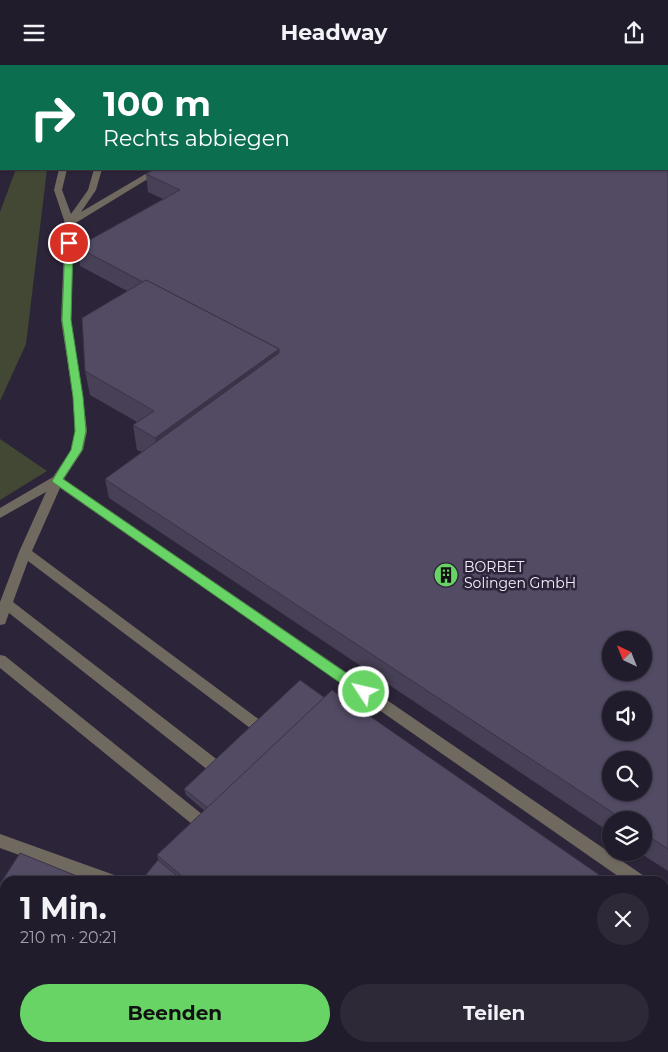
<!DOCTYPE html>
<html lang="de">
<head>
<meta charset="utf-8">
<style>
	body { margin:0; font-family:Montserrat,sans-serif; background:#2d2937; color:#f1f3f6; height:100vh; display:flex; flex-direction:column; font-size:19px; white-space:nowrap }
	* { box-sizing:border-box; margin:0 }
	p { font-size:16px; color:#a2a1a9 }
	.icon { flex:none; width:28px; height:28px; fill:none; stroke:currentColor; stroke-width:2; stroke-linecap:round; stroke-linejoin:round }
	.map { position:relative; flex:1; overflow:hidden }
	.side { position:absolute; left:0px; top:811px; width:669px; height:176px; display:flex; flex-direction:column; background:#211c2b; border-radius:15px 15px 0 0; box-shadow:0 1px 4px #0004,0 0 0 1px #3e3a47 }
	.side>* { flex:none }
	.guide { position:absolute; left:0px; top:0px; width:669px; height:105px; box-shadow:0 1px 4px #0004,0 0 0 1px #3e3a47; background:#0b6e4f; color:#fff; overflow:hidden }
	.needle { width:32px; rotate:317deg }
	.tools { position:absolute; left:602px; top:566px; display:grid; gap:10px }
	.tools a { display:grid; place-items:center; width:50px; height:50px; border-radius:50%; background:#211c2b; box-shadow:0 1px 4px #0004,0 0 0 1px #3e3a47; font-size:25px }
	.pin { position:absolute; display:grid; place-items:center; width:42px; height:42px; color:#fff; margin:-21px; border:2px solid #fff; border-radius:50%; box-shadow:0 1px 5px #0007 }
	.me { position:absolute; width:55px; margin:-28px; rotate:305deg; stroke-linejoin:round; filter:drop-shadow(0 0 4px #0008) }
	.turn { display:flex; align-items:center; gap:18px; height:105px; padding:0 20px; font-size:22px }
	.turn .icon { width:65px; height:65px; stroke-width:2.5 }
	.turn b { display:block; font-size:35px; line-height:42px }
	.round { display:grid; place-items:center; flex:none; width:52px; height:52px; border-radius:26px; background:#2d2937 }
	.head { display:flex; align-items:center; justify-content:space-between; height:85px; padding:0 20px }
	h1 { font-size:30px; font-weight:700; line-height:38px }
	.cta { display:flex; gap:10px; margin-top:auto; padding:10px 20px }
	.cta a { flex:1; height:58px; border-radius:30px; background:#68d465; color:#111; font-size:20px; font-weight:700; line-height:58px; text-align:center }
	.cta a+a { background:#2d2937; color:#f1f3f6 }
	header { display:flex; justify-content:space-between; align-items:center; height:65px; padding:0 20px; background:#211c2b; font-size:22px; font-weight:700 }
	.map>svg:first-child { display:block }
	.green { fill:#434835 }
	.water { fill:#567785 }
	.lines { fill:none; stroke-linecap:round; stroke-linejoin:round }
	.lane { fill:#70695f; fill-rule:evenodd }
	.street { fill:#70695f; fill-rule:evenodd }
	.secondary { fill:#988d7d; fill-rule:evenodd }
	.wall { fill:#474056 }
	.shaded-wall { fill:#3a3446 }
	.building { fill:#534a64; stroke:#3a3446; fill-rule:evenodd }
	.route { fill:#68d465; stroke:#448a42 }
	.labels { text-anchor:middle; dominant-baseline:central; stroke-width:5; stroke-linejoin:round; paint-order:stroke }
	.poi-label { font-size:14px; fill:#f3eefc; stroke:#2c2539; text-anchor:start }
</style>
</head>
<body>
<header><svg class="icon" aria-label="menu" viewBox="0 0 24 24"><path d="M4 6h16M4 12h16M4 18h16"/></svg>Headway<svg class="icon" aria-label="share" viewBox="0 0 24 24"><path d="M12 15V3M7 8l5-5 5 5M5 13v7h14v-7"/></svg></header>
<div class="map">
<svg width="668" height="987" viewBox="0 0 668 987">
	<rect width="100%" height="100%" fill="#2c2539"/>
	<!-- green -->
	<g class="green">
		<path d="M16,104H47L26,279L0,336V147Z"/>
		<path d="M0,374L47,406L0,435Z"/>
		<path d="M106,982H366L371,987H104Z"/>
	</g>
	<!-- water -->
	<path class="water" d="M224,983H307L311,987H220Z"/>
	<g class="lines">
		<!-- lane -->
		<g class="lane">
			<path d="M199,0H209L210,1H200Z"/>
			<path d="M59,104H67L62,125L71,149L88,125L94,104H102L96,125L81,147L154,104H164L74,159L71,255L83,332L87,366L83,385L64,414L644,811L646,816H625L60,423L32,486L272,664L274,668L272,672L267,674L262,672L28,496L13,537L228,703L230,708L228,713L223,714L218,713L9,548L5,559L0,560V537L19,487L46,427L0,453V443L53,412L71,385L75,366L73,332L61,255L65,158L54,125Z"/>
			<path d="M0,590L5,591L213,758L216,763L213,768L208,770L203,768L0,603Z"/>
			<path d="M0,769L117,811L119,816H91L0,783Z"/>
			<path d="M664,826L668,828V845L664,843Z"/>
		</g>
		<!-- street -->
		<rect class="street" x="44" y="0" width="8" height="1"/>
		<!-- secondary -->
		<path class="secondary" d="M637,0H648L649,1H638Z"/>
	</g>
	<!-- wall -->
	<g class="wall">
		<rect x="452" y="0" width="33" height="1"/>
		<path d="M668,78V806L640,788H644V755H611V768L109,433L105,414L142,387L137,385L133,360L137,357L90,330L85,306L127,226L80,201L77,182L163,134L148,127L146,109Z"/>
		<path d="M325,633L608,816H141L158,795L157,790L205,746L186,730L184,724Z"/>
		<path d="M366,982H664L668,987H371Z"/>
	</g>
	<!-- shaded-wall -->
	<g class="shaded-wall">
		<path d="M279,284L280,308L159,397L155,373Z"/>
		<path d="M92,982H106L104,987H90Z"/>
	</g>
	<!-- building -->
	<g class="building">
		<path d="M346,0H413L417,1H344Z"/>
		<path d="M668,78V784L644,768V755H624L105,414L279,288V284L146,215L143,217L77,182L180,125L146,109L155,104H668ZM611,575H644V608H611ZM611,635H644V668H611ZM611,695H644V728H611Z"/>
		<path d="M146,215L279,284L155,373L133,360L154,346L85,306L82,253Z"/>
		<path d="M300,615L325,633L208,743L184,724Z"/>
		<path d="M332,625L608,816H188L157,790Z"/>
		<path d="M20,788L89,816H5V982H92L90,987H0V819Z"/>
		<path d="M158,795L183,816H141Z"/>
		<path d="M664,855L668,858V987H388L383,982H664Z"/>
	</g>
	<!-- route -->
	<path class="route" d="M69,175L73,178L71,255L83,332L86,366L82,385L63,414L368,623L370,627L368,631L364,632L359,631L54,418L52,416L71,385L75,366L73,332L62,255L65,178Z"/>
	<!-- icons -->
	<defs>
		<symbol id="building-disc" viewBox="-11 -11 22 22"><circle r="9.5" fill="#68d465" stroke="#2c2539"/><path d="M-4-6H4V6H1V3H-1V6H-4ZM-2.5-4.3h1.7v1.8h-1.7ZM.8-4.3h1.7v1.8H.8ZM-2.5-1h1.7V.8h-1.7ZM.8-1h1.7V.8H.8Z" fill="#111"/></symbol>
	</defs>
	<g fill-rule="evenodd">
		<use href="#building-disc" x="432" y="496" width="28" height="28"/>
	</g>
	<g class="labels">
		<!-- poi labels -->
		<g class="poi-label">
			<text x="464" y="502">BORBET<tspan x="464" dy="16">Solingen GmbH</tspan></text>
		</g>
	</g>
</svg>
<div class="tools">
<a><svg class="needle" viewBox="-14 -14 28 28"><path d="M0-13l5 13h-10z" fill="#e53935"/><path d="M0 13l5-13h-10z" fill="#a2a1a9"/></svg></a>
<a><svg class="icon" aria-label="sound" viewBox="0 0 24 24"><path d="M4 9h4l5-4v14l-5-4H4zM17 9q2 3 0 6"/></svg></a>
<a><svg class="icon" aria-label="search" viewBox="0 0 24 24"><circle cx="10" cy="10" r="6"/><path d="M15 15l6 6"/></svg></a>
<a><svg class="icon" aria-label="layers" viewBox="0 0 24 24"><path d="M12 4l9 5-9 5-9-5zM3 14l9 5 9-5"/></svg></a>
</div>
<div class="pin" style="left:69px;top:178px;background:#d93025"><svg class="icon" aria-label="arrive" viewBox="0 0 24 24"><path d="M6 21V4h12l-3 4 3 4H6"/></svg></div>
<svg class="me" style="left:364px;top:627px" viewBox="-20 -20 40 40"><circle r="17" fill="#68d465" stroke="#fff" stroke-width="3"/><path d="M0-11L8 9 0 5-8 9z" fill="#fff"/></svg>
<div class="guide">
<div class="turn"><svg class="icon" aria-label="right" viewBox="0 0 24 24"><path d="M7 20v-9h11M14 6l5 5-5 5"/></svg><div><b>100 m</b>Rechts abbiegen</div></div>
</div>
<section class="side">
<div class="head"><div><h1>1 Min.</h1><p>210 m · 20:21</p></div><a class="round"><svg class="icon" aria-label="close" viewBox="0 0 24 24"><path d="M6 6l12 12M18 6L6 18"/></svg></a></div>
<div class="cta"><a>Beenden</a><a>Teilen</a></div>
</section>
</div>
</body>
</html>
